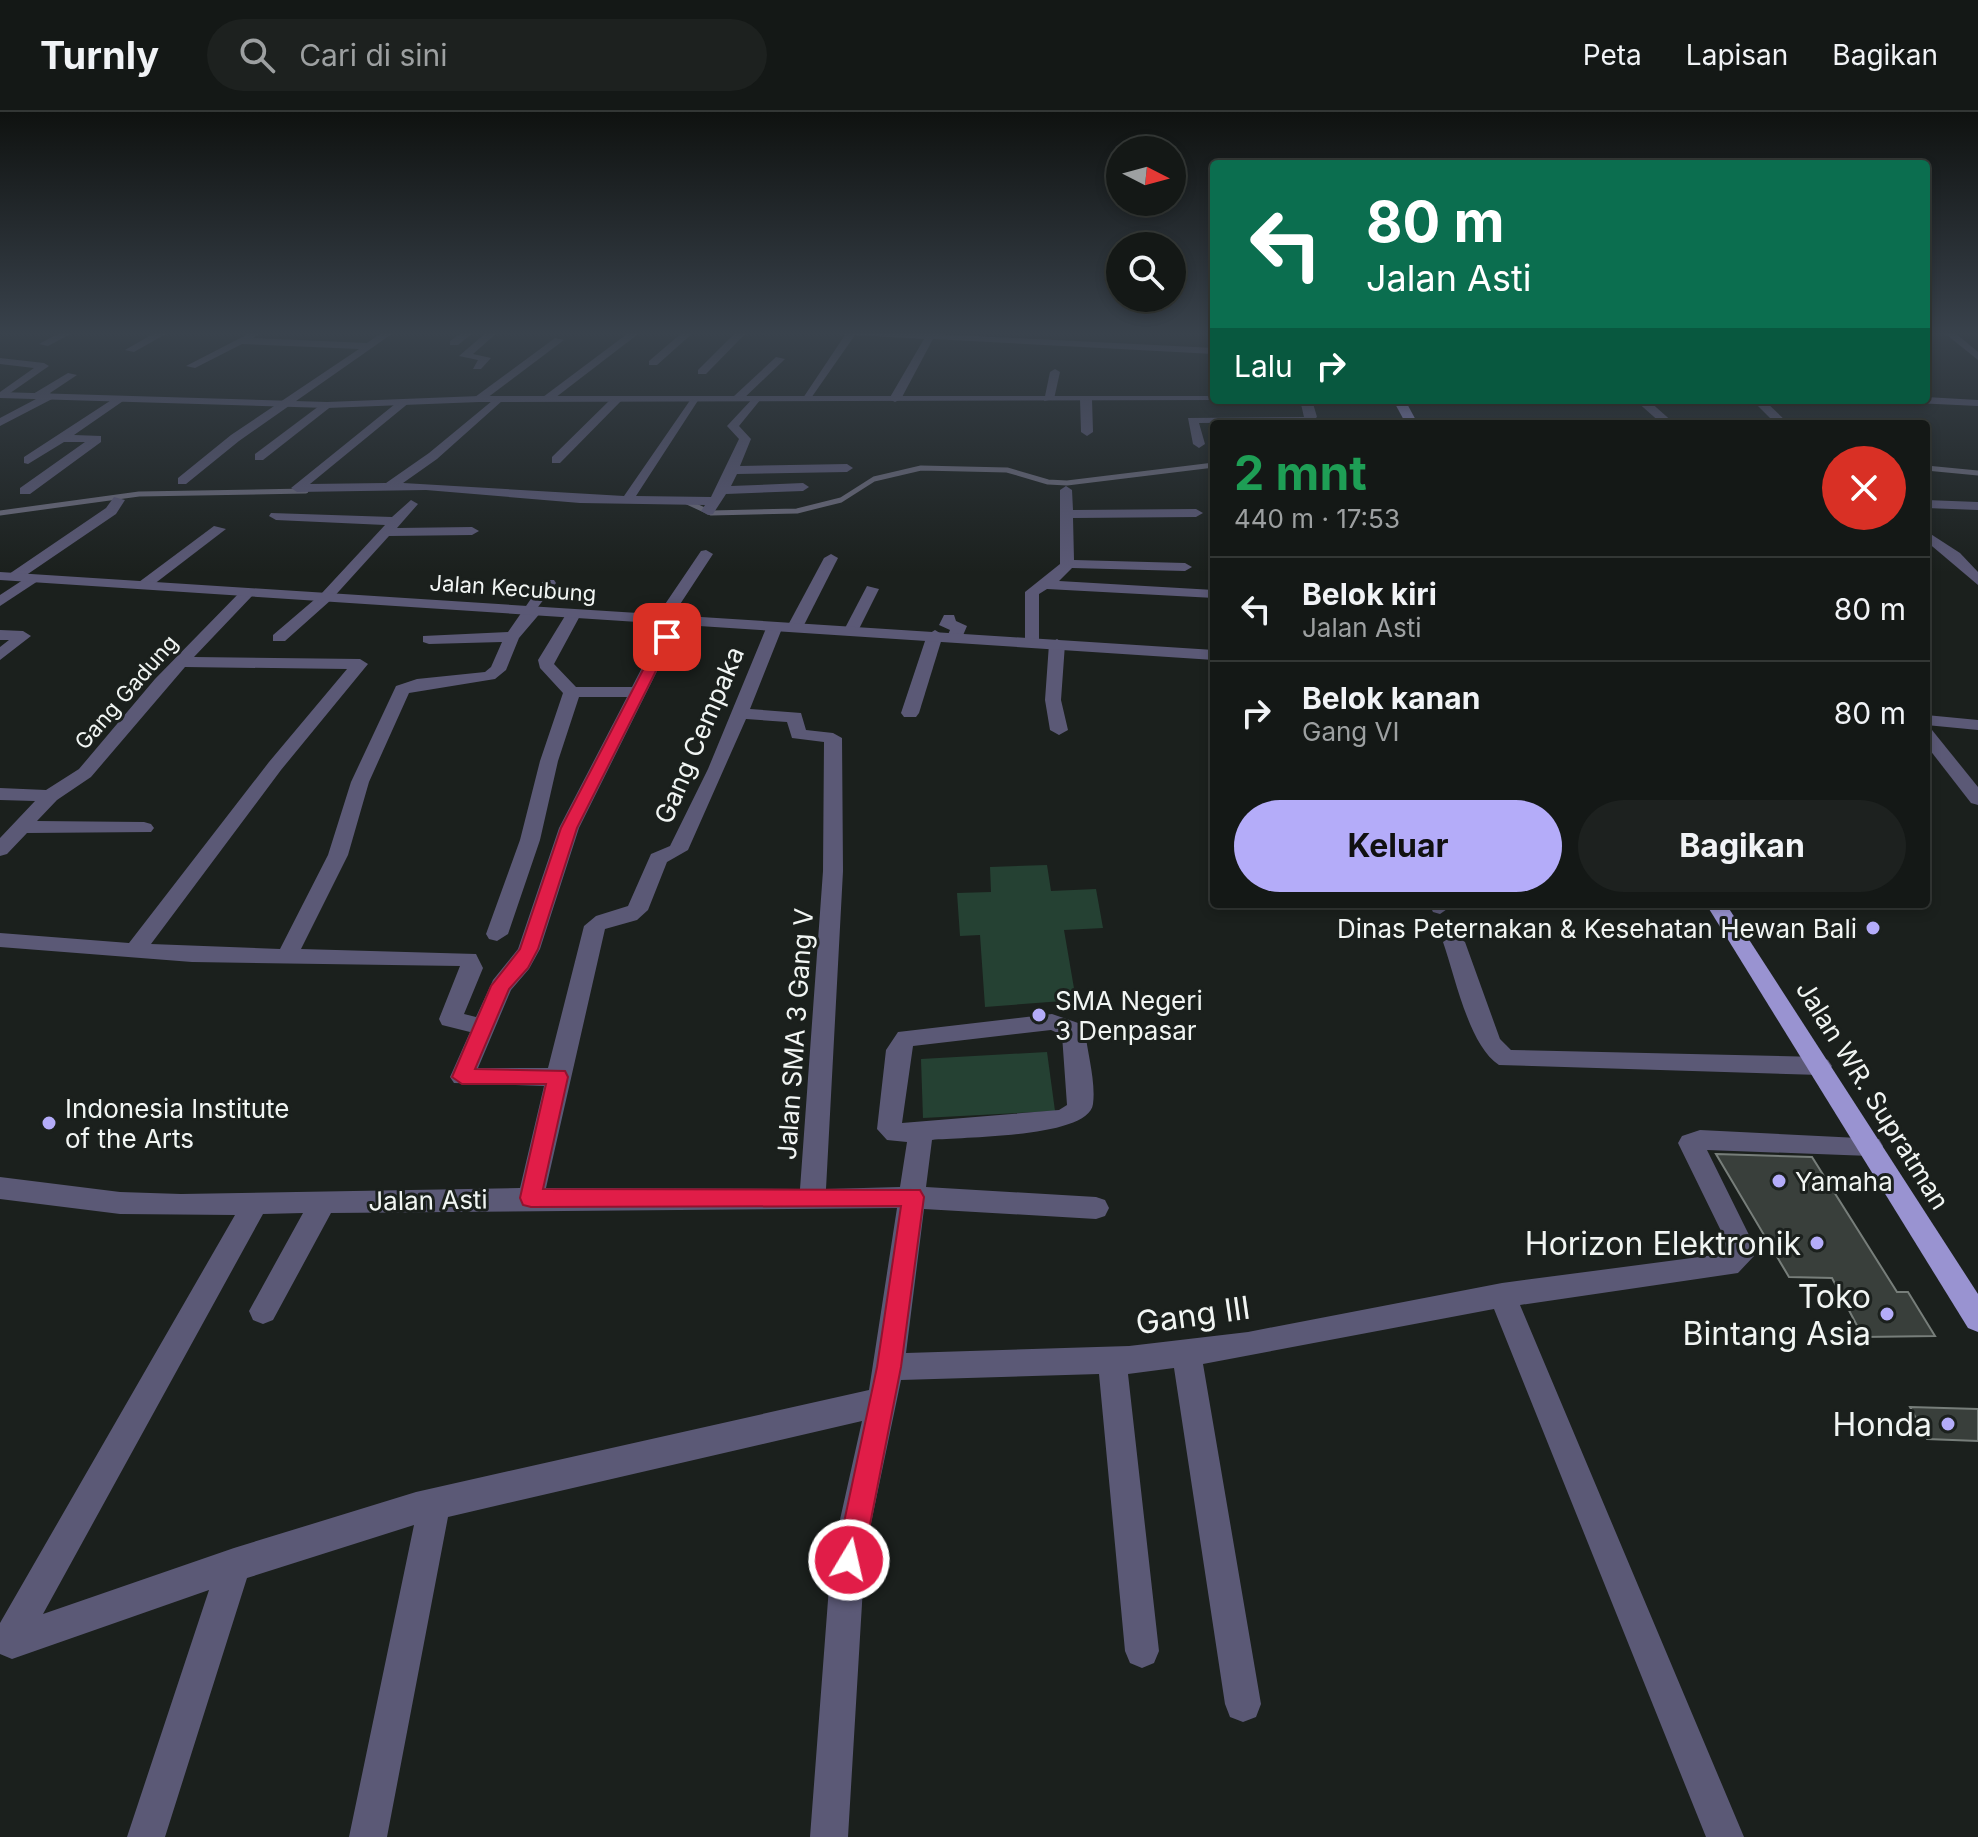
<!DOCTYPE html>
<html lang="id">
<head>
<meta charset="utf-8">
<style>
	body { margin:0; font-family:Inter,sans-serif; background:#1d211f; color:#f1f3f6; height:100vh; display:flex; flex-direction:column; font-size:30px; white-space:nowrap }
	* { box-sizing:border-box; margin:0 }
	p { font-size:26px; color:#9da0a1 }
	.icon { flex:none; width:44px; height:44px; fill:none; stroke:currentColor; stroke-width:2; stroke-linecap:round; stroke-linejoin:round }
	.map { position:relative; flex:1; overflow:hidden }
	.drawer { position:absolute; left:1210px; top:308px; width:720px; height:488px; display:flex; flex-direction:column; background:#141816; border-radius:8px; box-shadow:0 4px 12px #0003,0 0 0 2px #333735 }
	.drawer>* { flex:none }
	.banner { position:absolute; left:1210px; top:48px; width:720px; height:244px; border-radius:8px; box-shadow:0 4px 12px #0003,0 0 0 2px #333735; background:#0b6e4f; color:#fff; overflow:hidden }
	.needle { width:52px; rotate:96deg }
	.fabs { position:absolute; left:1106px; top:24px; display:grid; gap:16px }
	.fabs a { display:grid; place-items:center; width:80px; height:80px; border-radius:50%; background:#141816; box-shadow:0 4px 12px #0003,0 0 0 2px #333735; font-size:40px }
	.pin { position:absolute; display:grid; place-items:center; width:68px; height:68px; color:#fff; margin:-34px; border-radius:16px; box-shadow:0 4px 12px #0006 }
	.me { position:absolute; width:88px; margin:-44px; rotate:9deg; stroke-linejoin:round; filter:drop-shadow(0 0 6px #0008) }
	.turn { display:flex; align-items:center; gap:28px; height:168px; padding:0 24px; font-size:36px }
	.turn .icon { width:104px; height:104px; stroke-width:2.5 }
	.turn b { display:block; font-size:56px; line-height:68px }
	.then { display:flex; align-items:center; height:76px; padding:0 24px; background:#0003; gap:16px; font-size:30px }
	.round { display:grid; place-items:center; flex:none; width:84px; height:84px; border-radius:42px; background:#1d211f }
	.overview { display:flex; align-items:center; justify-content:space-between; height:136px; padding:0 24px }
	h1 { font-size:48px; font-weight:700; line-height:60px; color:#1e9e55 }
	.action { display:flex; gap:16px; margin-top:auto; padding:16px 24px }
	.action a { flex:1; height:92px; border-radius:48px; background:#b4acf9; color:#111; font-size:32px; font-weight:700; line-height:92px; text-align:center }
	.action a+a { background:#1d211f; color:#f1f3f6 }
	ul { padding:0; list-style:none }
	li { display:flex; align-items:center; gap:24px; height:104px; padding:0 24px; border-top:2px solid #333735 }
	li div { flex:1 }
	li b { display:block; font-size:30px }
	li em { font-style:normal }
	header { display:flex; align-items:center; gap:48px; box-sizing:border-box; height:112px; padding:0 40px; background:#141816; border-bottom:2px solid #333735 }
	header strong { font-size:38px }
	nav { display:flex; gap:44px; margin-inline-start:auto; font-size:28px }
	.search { width:560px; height:72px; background:#1d211f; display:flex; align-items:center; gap:20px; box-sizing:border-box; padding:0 28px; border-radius:44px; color:#9da0a1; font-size:30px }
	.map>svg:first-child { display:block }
	.green { fill:#254133 }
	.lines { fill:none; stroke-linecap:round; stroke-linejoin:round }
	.stream { stroke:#6d6c7d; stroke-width:5 }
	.building { fill:#393f3b; stroke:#777e7a; stroke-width:2 }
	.minor { fill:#5b5976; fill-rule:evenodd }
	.tertiary { fill:#5b5976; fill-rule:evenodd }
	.primary { fill:#9993d1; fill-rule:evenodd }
	.route { fill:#e11d48; stroke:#92132f; stroke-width:2 }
	.poi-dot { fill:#b4acf9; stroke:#1b201d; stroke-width:3 }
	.labels { text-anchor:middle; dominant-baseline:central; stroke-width:6; stroke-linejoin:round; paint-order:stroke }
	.far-street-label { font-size:22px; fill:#f1f5f3; stroke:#1b201d }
	.street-label { font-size:26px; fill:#f1f5f3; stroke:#1b201d }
	.poi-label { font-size:26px; fill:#f1f5f3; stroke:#1b201d; text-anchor:start }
	.near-poi-label { font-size:32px; fill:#f1f5f3; stroke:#1b201d; text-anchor:end }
	.near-street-label { font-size:32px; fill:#f1f5f3; stroke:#1b201d }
</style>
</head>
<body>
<header>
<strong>Turnly</strong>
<div class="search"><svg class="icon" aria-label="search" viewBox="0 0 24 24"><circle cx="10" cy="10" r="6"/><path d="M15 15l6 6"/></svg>Cari di sini</div>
<nav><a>Peta</a><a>Lapisan</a><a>Bagikan</a></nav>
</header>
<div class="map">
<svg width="1978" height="1725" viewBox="0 0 1978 1725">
	<rect width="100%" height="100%" fill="#1b201d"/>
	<!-- green -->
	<g class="green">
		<path d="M1047,753L1051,779L1096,777L1103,816L1064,818L1076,888L985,895L980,823L960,824L957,781L991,780L990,755Z"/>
		<path d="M1047,940L1055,999L923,1006L921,947Z"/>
	</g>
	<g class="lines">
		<!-- stream -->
		<g class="stream">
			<path d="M1926,356L1978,361"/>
			<path d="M687,390L711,401L797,399L841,388L874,367L921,356L1007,358L1048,370L1067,371L1214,353"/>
			<path d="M0,401L139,382L306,379"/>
		</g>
	</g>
	<!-- building -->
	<g class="building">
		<path d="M1716,1042L1812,1045L1897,1180H1908L1935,1224L1863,1225L1832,1166L1789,1165Z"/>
		<path d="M1910,1295L1978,1297V1329L1927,1327Z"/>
	</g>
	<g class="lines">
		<!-- minor -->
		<g class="minor">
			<path d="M63,219H76L48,234L39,232Z"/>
			<path d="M158,219H171L134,240L125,238Z"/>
			<path d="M254,219L259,222L253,226L367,231L384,219H396L239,329L186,372H178V366L231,323L359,237L242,232L195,256L186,254Z"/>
			<path d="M464,219H475L458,233H450V229Z"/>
			<path d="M488,219H499L473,242L491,246L481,257H473L478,248L459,244Z"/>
			<path d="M631,219H642L551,289H543V285Z"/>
			<path d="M684,219H695L657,253H649V249Z"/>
			<path d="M737,219H748L706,262H698V258Z"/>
			<path d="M826,219H938L936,222L1214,236V242L933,227L901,287L895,290L889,287L924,227L855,223L809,289H801L845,223Z"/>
			<path d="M1942,219H1953L1978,240V248Z"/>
			<path d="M555,226L564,228L483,289H475V285Z"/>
			<path d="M776,245L785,247L741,289H733V285Z"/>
			<path d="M0,246L44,251L49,254L3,286L0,280L34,256L0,252Z"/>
			<path d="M1055,257L1060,260L1054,287L1044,289L1050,260Z"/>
			<path d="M68,261L77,263L50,281L54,286L0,314V306L36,287L33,282Z"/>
			<path d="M498,284L502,289L437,347L403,371L624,384L693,284L699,287L636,384L711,385L739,327L727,314L755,284L761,287L739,314L751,327L740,354L847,352L853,356L847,360L737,362L731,374L803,371L809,375L803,379L726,382L713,402L708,403L701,399L705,393L580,391L426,378L297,380L291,376L400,288L410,290L310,372L386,371L429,341Z"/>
			<path d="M614,284L624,286L560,351H552V345Z"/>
			<path d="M1086,284L1092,287L1093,320L1087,324L1081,320L1080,287Z"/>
			<path d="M116,285L126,287L74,323L101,324V330L30,382H20V376L85,330H64L28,352L24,351V345Z"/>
			<path d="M1300,288H1312L1317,305L1311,310L1199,311L1205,332L1199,336L1193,332L1188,306L1304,305Z"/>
			<path d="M1635,288H1648L1675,312H1662Z"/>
			<path d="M1752,288H1764L1789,312H1776Z"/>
			<path d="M323,291L333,293L263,348H255V342Z"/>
			<path d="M1066,374L1072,378L1073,398L1196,397L1203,401L1196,405L1073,406L1074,448L1185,451L1192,455L1185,459L1072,456L1059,469L1214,478V486L1047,477L1039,482V530L1025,533V480L1060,452V378Z"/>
			<path d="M114,385L125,388L116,402L19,468H9V462L106,396Z"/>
			<path d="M411,388L418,392L397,416L472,415L479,419L472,423L389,424L331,488L285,529H273V523L321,482L385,413L276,408L269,404L271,401L392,405Z"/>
			<path d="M1926,388L1978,390V398L1926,396Z"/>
			<path d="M214,414L226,417L149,476H139V470Z"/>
			<path d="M1926,419L1960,441L1978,460V473L1926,429Z"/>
			<path d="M706,438L713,442L673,503L683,507L579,716L540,837L529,857L511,878L478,956H548L584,814L596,804L628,794L651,742L670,734L708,657L767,514L780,511L783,514L750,597L801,601L806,618L833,621L842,626L843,759L826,1077L900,1075L907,1030L887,1028L877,1017L886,938L898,920L1052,902L1081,912L1085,918C1087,940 1096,969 1093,992C1089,1026 962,1025 932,1028L926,1075L1096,1085L1105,1088L1109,1096L1105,1104L1096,1107L924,1097L906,1241L1129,1234L1248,1220L1502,1171L1722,1142L1726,1139L1724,1125L1678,1031L1682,1024L1700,1018L1879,1027L1883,1034L1879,1041L1870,1044L1707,1038L1750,1125L1754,1144L1738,1161L1520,1193L1744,1725H1706L1494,1197L1203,1252L1261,1592L1256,1605L1243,1610L1230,1605L1225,1592L1174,1256L1128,1262L1159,1539L1154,1551L1142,1556L1130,1551L1125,1539L1099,1262L901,1268L869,1421L863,1475L848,1725H810L829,1475L837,1421L862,1309L448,1405L387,1725H349L414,1413L247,1466L165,1725H127L209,1478L12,1547L0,1542V1511L235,1103L120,1102L0,1087V1065L120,1080L181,1082L520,1076L544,974L454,971L450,965L470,920L442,913L439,907L460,854L192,850L0,835V821L129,831L269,650L347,557L185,555L91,665L57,688L37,709L144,710L151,712L154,716L151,720L27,721L7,742L0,744V726L35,689L0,688V676L46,678L79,657L155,567L243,477H253V483L194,545L360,547L368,552L281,658L151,832L280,837L328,743L351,670L396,574L417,567L485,560L491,555L502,530L429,532L423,530V524L508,520L544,468H554L556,471L538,495L542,499L519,526L506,558L495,567L409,581L369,670L348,743L301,837L476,842L483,856L464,902L476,905L493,868L518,837L559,716L627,585H579L558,649L540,728L508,822L497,829L489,827L486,822L520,728L540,649L563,581L540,556L538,548L568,499H578L581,502L554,552L576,575H632L665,511L655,507L701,439ZM746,607L787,610L792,626L824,630L823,759L800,1077L546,1076L605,817L637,808L648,798L667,750L688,738ZM1051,918L1062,923L1067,993L1059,998L902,1011L913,934ZM897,1096L869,1278L416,1380L234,1436L43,1502L263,1102L303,1101L249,1199L253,1208L263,1212L273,1208L331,1101Z"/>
			<path d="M831,442L838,446L803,515L790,518L787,515L824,446Z"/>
			<path d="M29,464L41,467L0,494V483Z"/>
			<path d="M867,474L879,477L857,521H847L844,518Z"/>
			<path d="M944,503H954L956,509L967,514L961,528L947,525L950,518L939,513Z"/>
			<path d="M0,518L23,519L31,524L0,548V535L9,528H0Z"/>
			<path d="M935,518L943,523L919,601L916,605H904L901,601L927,523Z"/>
			<path d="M1057,527L1065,532L1061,588L1068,618L1059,623L1050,618L1045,588L1049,532Z"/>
			<path d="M1926,617L1932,618L1978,675V693L1971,691L1926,633Z"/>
			<path d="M1429,792H1449L1450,795L1440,802L1433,800Z"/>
			<path d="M1454,823L1465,830L1500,927L1511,938L1820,945L1828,948L1832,954L1828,960L1820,963L1499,953C1469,934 1455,864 1443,830Z"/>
		</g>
		<!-- tertiary -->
		<g class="tertiary">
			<path d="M0,280L327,290L479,284H1214V288H1219L479,290L327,296L0,286Z"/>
			<path d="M1926,285L1978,288V294L1915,291L1909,288H1926Z"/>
			<path d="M0,460L1214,538V548L0,468Z"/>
			<path d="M1926,603L1978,608V618L1926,613Z"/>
		</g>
		<!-- primary -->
		<g class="primary">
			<path d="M1393,288H1405L1418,312H1406Z"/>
			<path d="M1706,792H1726L1978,1182V1220L1968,1216Z"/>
		</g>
	</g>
	<!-- sky -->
	<linearGradient id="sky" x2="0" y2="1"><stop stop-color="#0f1210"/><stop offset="0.48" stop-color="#39424c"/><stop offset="1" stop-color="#39424c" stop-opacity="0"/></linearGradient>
	<rect width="1978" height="461" fill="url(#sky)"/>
	<!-- route -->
	<path class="route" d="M667,521L673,525L577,716L538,837L528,856L509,877L475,957L565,959L568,965L543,1077L920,1078L924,1085L901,1255L863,1448L859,1457L849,1461L840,1457L836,1448L877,1255L901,1094L531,1095L523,1093L520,1086L546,972H462L452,965L491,874L520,837L561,716L660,525Z"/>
	<!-- markers -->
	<g class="poi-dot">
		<circle cx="1873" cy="816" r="8"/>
		<circle cx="1039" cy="903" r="8"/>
		<circle cx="49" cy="1011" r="8"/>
		<circle cx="1779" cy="1069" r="8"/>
		<circle cx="1817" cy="1131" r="8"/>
		<circle cx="1887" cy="1202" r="8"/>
		<circle cx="1948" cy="1312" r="8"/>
	</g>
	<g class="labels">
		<!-- far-street labels -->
		<g class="far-street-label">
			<text transform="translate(513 476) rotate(4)">Jalan Kecubung</text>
			<text transform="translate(126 580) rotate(-49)">Gang Gadung</text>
		</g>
		<!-- street labels -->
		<g class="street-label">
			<text transform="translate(699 623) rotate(-67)">Gang Cempaka</text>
			<text transform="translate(795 922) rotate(-86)">Jalan SMA 3 Gang V</text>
			<text transform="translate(1873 983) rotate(58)">Jalan WR. Supratman</text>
			<text transform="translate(428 1088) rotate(-1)">Jalan Asti</text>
		</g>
		<!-- poi labels -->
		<g class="poi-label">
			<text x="1857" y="816" text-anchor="end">Dinas Peternakan &amp; Kesehatan Hewan Bali</text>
			<text x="1055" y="888">SMA Negeri<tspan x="1055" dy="30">3 Denpasar</tspan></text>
			<text x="65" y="996">Indonesia Institute<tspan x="65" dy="30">of the Arts</tspan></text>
			<text x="1795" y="1069">Yamaha</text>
		</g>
		<!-- near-poi labels -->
		<g class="near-poi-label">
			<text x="1801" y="1131">Horizon Elektronik</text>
			<text x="1871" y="1184">Toko<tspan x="1871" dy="37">Bintang Asia</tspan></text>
			<text x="1932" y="1312">Honda</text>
		</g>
		<!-- near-street labels -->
		<g class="near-street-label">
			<text transform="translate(1193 1203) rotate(-8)">Gang III</text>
		</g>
	</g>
</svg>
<div class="fabs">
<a><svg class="needle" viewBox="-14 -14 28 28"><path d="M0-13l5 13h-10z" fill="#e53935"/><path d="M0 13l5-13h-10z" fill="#9da0a1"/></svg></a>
<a><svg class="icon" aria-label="search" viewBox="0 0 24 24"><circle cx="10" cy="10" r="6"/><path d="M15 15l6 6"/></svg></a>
</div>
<div class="pin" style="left:667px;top:525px;background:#d93025"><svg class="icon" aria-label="arrive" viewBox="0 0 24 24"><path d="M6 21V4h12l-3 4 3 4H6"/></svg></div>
<svg class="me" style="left:849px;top:1448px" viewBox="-20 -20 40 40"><circle r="17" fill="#e11d48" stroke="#fff" stroke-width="3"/><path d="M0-11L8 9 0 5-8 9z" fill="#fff"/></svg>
<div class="banner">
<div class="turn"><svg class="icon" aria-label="left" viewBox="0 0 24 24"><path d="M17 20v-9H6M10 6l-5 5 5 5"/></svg><div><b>80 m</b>Jalan Asti</div></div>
<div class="then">Lalu<svg class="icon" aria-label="right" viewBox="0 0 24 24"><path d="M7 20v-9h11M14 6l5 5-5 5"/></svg></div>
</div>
<section class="drawer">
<div class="overview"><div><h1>2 mnt</h1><p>440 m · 17:53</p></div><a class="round" style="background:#d93025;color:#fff"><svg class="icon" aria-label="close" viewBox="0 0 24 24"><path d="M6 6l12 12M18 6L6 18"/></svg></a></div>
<ul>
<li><svg class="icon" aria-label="left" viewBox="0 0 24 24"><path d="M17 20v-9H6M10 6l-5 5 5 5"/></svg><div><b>Belok kiri</b><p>Jalan Asti</p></div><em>80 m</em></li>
<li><svg class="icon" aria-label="right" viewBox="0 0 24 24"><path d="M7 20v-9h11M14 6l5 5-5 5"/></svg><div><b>Belok kanan</b><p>Gang VI</p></div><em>80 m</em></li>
</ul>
<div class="action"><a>Keluar</a><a>Bagikan</a></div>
</section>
</div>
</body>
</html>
